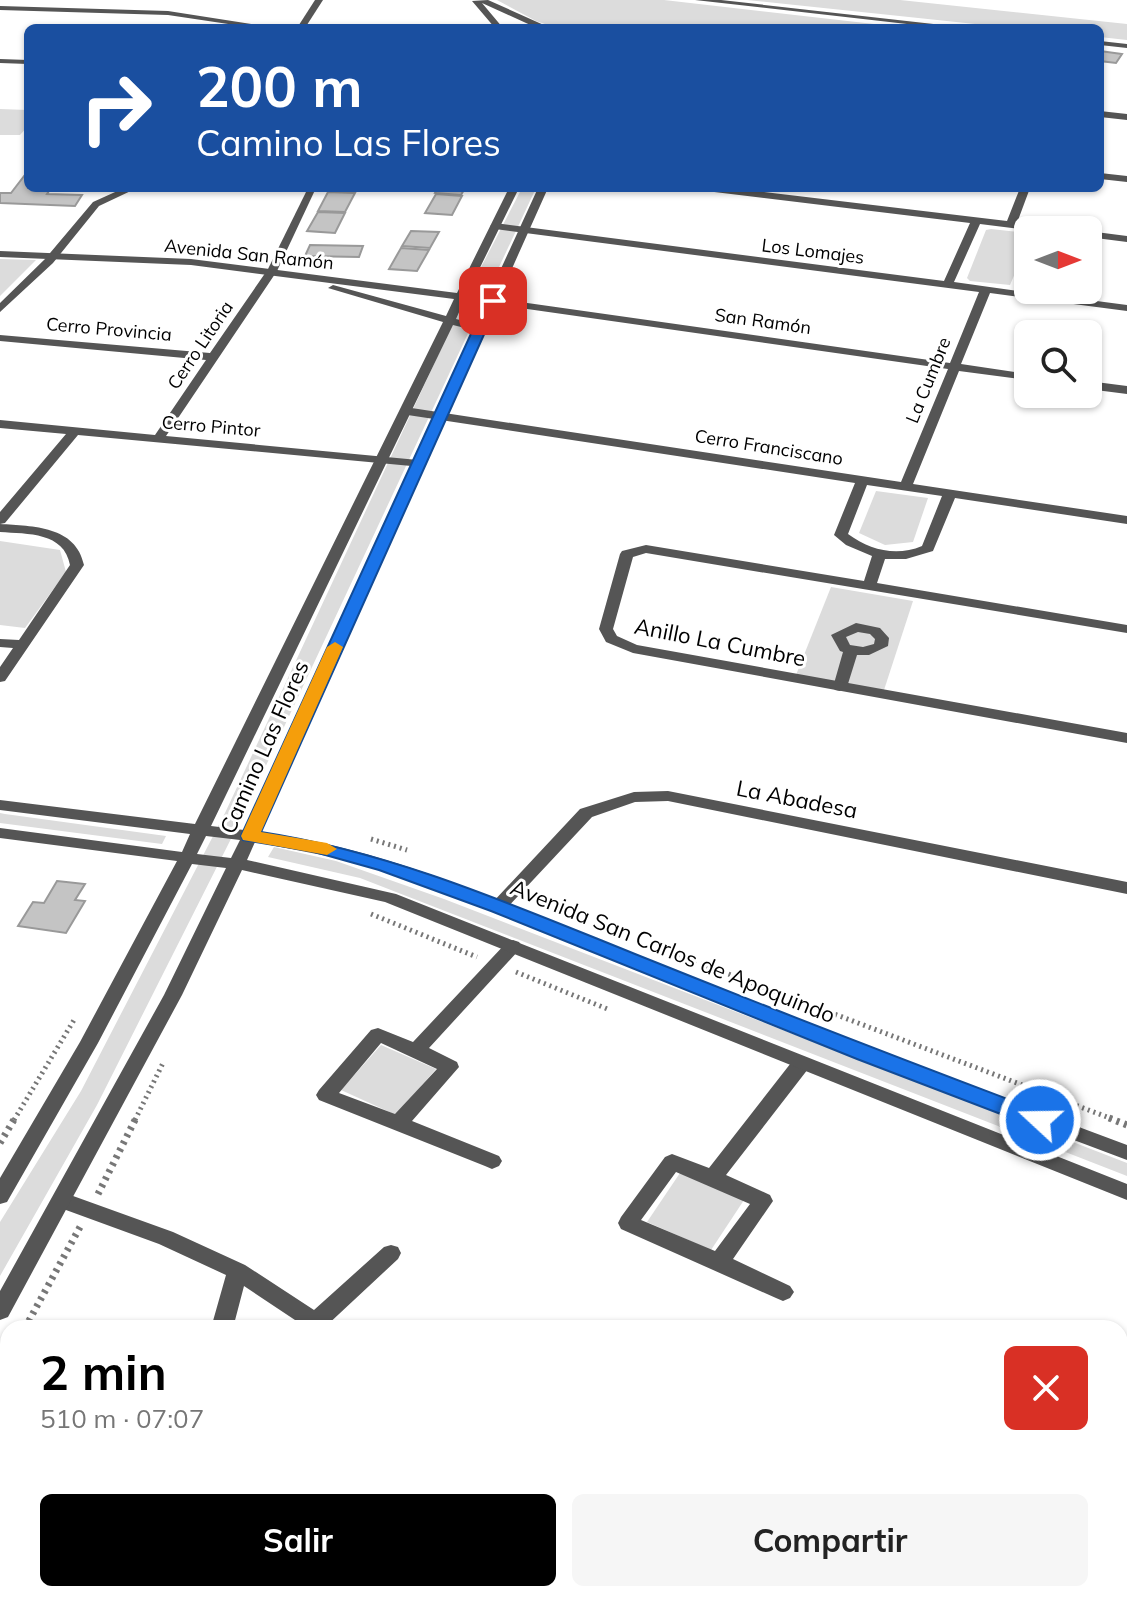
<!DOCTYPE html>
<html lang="es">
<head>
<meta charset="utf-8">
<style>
	body { margin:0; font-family:Mulish,sans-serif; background:#f6f6f6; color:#222; height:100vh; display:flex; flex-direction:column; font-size:30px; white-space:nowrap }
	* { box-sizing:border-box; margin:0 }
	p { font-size:26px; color:#767676 }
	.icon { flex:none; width:44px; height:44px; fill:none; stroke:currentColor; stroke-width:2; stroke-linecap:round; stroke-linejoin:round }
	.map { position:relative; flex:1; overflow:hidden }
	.drawer { position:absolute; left:0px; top:1320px; width:1128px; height:282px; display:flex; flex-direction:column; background:#fff; border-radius:24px 24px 0 0; box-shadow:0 2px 6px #0004 }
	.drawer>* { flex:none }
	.banner { position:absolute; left:24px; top:24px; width:1080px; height:168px; border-radius:12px; box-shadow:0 2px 6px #0004; background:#1a4fa0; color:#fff; overflow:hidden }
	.needle { width:52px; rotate:90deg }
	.controls { position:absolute; left:1014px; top:216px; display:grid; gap:16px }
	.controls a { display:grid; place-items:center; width:88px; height:88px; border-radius:12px; background:#fff; box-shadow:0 2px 6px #0004; font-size:40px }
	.pin { position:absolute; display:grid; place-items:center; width:68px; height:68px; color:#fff; margin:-34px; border-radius:16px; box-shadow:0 4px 12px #0006 }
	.me { position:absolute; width:88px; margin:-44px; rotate:291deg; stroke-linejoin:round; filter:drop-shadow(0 0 6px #0008) }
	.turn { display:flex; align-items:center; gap:28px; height:168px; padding:0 40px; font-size:36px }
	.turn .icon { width:104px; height:104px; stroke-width:2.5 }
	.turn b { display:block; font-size:56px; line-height:68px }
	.round { display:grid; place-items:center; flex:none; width:84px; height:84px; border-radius:12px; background:#f6f6f6 }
	.headline { display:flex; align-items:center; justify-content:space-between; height:136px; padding:0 40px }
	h1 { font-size:48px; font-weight:700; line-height:60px; color:#000 }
	.cta { display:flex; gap:16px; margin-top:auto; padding:16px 40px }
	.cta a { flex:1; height:92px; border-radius:12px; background:#000; color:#fff; font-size:32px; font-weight:700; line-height:92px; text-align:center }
	.cta a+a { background:#f6f6f6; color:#222 }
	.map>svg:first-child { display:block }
	.green { fill:#dcdcdc }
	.building { fill:#c4c4c4; stroke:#999; stroke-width:2 }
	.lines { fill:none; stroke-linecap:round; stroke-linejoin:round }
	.path-far1 { stroke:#777; stroke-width:5; stroke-dasharray:2 4; stroke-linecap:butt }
	.path { stroke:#777; stroke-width:7; stroke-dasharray:3 5; stroke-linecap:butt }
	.service { fill:#555; fill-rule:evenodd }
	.pedestrian { fill:#555; fill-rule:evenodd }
	.minor { fill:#555; fill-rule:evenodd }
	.tertiary { fill:#555; fill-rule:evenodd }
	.route { fill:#1a73e8; stroke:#114b97; stroke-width:2 }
	.slow { fill:#f59e0b }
	.labels { text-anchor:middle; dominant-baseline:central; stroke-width:6; stroke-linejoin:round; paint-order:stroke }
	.far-street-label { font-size:18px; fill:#000; stroke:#fff }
	.street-label { font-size:22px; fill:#000; stroke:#fff }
</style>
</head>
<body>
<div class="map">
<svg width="1127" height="1601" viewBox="0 0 1127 1601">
	<rect width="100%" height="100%" fill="#fff"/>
	<!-- green -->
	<g class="green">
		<path d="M497,0H664L909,28H557L536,21Z"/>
		<path d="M747,0H900L1127,24V40L1100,37V28H1013Z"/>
		<path d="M0,109L28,110V126L20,135H0Z"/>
		<path d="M522,188H536L241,819L97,1105L0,1276V1222L81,1091L225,813L462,304Z"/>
		<path d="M991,229L1028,233V243L1010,285L970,281L967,278L986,230Z"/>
		<path d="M0,259L36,260L0,296Z"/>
		<path d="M876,491L928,498L913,542L885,545L859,533Z"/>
		<path d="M0,541L60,550L66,572L25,628L0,625Z"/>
		<path d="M831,587L913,601L884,690L796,675Z"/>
		<path d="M0,813L5,814L166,836L162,844L0,823Z"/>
		<path d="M274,847L336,861L444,899L1127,1163V1176L360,878L268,857Z"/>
		<path d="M381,1045L436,1069L396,1115L341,1090Z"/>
		<path d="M682,1170L746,1197L711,1250L647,1222Z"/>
	</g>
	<!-- building -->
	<g class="building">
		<path d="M1100,51L1122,54L1116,63L1100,61Z"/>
		<path d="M28,171V188H51L47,194L82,195L75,206L0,203V193H11Z"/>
		<path d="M438,188H465L461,195L435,193Z"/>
		<path d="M328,192L355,193L345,212L318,211Z"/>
		<path d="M436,194L462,196L452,215L425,213Z"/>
		<path d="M318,212L345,213L335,233L307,231Z"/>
		<path d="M411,231L439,232L430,248L402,246Z"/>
		<path d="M310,245L363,246L359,257L305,256Z"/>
		<path d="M401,248L429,250L417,271L389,269Z"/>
		<path d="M57,881L85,884L75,900L85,901L66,933L18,926L33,902L44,903Z"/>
	</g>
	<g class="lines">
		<!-- path-far1 -->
		<g class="path-far1">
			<path d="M371,839L407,850"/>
			<path d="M371,914L477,957"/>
			<path d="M678,955L1115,1120"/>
			<path d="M516,972L610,1010"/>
			<path d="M14,1120L74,1020"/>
			<path d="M135,1120L163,1063"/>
		</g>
		<!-- path -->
		<g class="path">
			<path d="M1109,1118L1127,1125"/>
			<path d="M0,1143L15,1118"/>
			<path d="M98,1194L136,1118"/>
			<path d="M25,1328L80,1227"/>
			<path d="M0,1373L8,1358"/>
			<path d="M491,1601L510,1594"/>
		</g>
		<!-- service -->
		<path class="service" d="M308,188H316L277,271L269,273L267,271Z"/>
		<!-- pedestrian -->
		<path class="pedestrian" d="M856,623L880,628L889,638L888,646L869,655H857L847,687L840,691L835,690L833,687L843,652L840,651L831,635ZM858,632L870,634L875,639L874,644L863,647L850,645L846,637Z"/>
		<!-- minor -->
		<g class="minor">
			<path d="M315,0H323L305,28H297Z"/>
			<path d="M0,6L168,11L276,28H255L168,15L0,10Z"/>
			<path d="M0,59L28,60V64L0,63Z"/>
			<path d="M1100,173L1127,176V182L1100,179Z"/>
			<path d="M124,188H137L99,206L53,263L0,312V303L45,259L93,202Z"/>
			<path d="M701,188H730L1007,221L1020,188H1030L1017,223L1054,227L1059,230H1029L980,224L954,282L1018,291L1023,279L1028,276V292L1127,305V311L990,293L961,364L1028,374V380L959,371L913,484L1127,516V524L955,498L933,551L906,559H885L877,583L1127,625V633L646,553L633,557L613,629L617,636L637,645L1127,733V743L633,653L606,642L599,629L620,554L622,551L646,545L864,581L872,556L846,545L834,535L855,483L401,414V408L405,407L901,482L948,369L493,304L488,301L493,298L950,363L979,292L495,229L490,226L495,223L944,281L970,223L706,191ZM867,485L942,496L922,546C896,557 870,550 848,534Z"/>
			<path d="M1088,231L1127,236V242L1088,237Z"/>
			<path d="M268,269L277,271L166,436L418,460L422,461V467L78,435L5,523L0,524V512L66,434L0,428V420L155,435L206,360L0,341V335L210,353Z"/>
			<path d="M1088,381L1127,386V394L1088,389Z"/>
			<path d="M0,524C33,526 76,526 84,565L5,681L0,682V667L13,648L0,647V639L19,640L70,565C64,532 28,534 0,532Z"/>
			<path d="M668,791L1127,882V894L668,801L635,802L592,817L504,911H492L489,907L492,903L580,809L634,792Z"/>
			<path d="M513,940L519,942L522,946L519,950L429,1048L457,1062L459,1067L412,1121L499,1156L502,1161L499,1166L492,1169L485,1166L319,1100L316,1095L319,1090L371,1030L378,1028L413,1042L507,942ZM381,1043L437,1069L395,1114L339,1093Z"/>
			<path d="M801,1057L808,1059L810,1064L808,1069L726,1175L770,1195L773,1201L733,1259L790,1286L794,1292L790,1298L783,1301L776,1298L621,1229L618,1223L621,1217L665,1157L672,1154L709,1168L794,1059ZM676,1172L750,1204L715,1251L641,1220Z"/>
			<path d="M62,1192L173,1232L245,1265L314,1310L384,1247L391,1245L398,1247L401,1253L398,1259L324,1328H300L301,1324L244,1286L233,1328H211L226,1275L159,1244L55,1206L52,1200L55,1194Z"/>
			<rect x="1120" y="1440" width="7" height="20"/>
			<path d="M799,1594H836L839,1601H802Z"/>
			<path d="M890,1594H914L911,1601H887Z"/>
		</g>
		<!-- tertiary -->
		<g class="tertiary">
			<path d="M488,0L546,26L547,28H537L482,3L503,28H495L472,1Z"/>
			<path d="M695,0H721L969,28H942Z"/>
			<path d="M1100,41L1127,44V48L1100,45Z"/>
			<path d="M1100,111L1127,114V120L1100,117Z"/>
			<path d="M509,188H519L467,294L488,297L538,188H548L260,832C389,848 525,911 645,959C805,1023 966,1085 1127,1145V1160L858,1059L492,911L358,862L255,842L247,860L396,894L1127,1184V1200L385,902L242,870L182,995L8,1317L0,1320V1291L164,995L226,868L192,864L98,1043L7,1202L0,1204V1178L80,1042L177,861L0,838V828L182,852L190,834L0,810V800L195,824L443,322L328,288L333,285L446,316L454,299L191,265L0,257V251L191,259L457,293ZM464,301L485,303L476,324L456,319ZM453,325L473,330L244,830L211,826ZM206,836L240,840L231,858L197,854Z"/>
		</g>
	</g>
	<!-- route -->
	<path class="route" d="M493,297L499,301L261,832C392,852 513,905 635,954C772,1009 909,1062 1047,1114L1051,1120L1047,1126H1032L857,1059L491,911L379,870L311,851L243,840L241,836L486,301Z"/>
	<!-- slow -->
	<path class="slow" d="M335,642L343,647L261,832L327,843L337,849L327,855L243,840L241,836L327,647Z"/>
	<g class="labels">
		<!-- far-street labels -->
		<g class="far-street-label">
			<text transform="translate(813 251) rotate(7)">Los Lomajes</text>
			<text transform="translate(249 254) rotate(6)">Avenida San Ramón</text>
			<text transform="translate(763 321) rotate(8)">San Ramón</text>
			<text transform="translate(109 329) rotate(5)">Cerro Provincia</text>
			<text transform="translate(200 345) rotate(-56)">Cerro Litoria</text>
			<text transform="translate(928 380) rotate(-68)">La Cumbre</text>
			<text transform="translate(211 426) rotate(5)">Cerro Pintor</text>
			<text transform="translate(769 447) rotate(9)">Cerro Franciscano</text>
		</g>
		<!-- street labels -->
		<g class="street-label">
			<text transform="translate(720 642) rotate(11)">Anillo La Cumbre</text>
			<text transform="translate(264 747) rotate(-66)">Camino Las Flores</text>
			<text transform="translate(797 799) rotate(11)">La Abadesa</text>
			<text transform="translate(673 951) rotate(22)">Avenida San Carlos de Apoquindo</text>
		</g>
	</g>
</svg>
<div class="controls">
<a><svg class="needle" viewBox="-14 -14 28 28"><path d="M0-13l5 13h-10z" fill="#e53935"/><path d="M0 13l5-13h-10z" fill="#767676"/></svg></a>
<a><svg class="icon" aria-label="search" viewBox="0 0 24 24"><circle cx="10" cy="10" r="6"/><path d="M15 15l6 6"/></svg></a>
</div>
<div class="pin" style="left:493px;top:301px;background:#d93025"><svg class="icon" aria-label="arrive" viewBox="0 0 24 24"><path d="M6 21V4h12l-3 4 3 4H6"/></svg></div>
<svg class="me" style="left:1040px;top:1120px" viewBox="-20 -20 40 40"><circle r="17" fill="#1a73e8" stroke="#fff" stroke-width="3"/><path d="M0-11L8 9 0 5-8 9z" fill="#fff"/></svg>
<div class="banner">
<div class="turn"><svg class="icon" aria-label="right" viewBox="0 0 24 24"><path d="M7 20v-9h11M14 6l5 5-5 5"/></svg><div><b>200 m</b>Camino Las Flores</div></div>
</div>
<section class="drawer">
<div class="headline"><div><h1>2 min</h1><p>510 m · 07:07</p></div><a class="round" style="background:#d93025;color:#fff"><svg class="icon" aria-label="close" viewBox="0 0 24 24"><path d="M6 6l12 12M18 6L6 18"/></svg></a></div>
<div class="cta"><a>Salir</a><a>Compartir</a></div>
</section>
</div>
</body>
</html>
